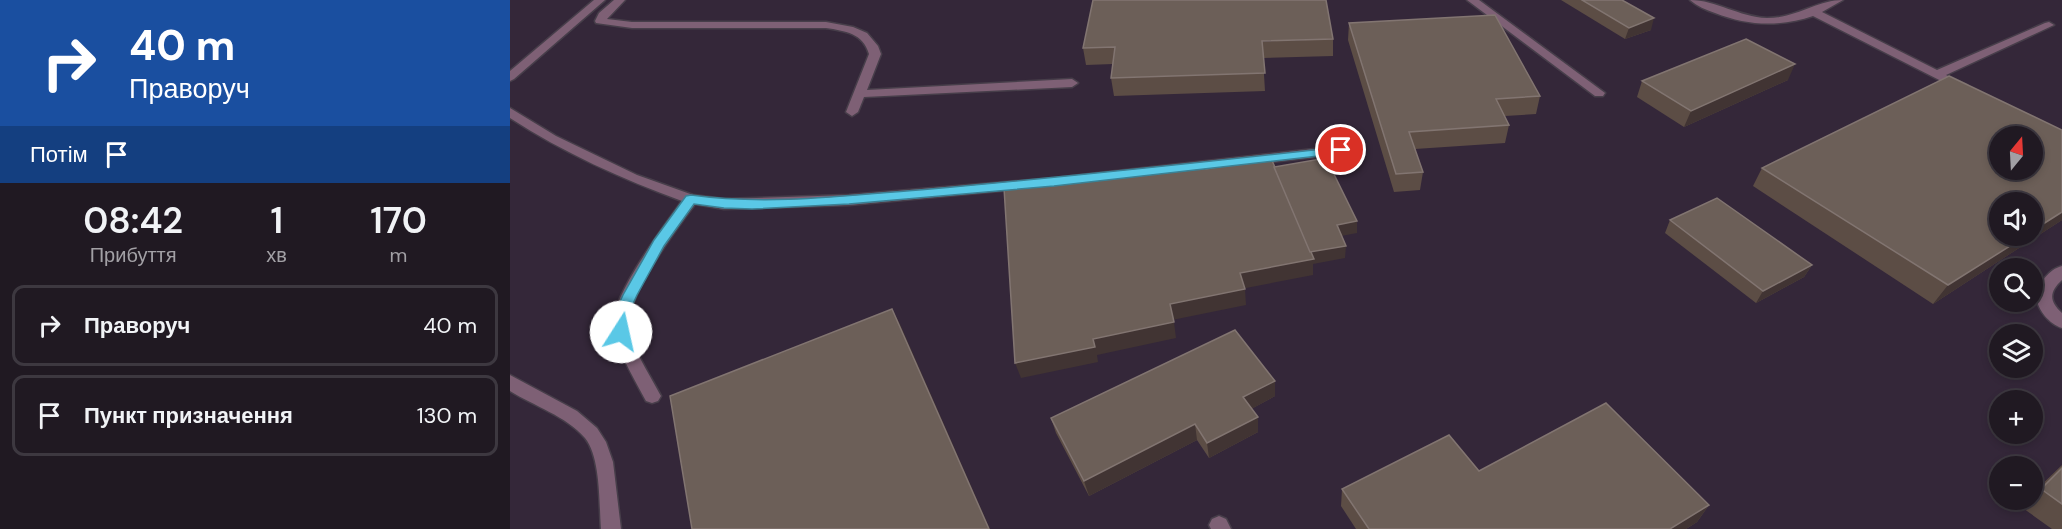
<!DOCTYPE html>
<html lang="uk">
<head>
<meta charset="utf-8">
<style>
	body { margin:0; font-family:"DM Sans",sans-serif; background:#2d262f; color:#f1f3f6; height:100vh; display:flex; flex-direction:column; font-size:22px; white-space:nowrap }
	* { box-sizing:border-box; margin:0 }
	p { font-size:20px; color:#a2a0a5 }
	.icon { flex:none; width:33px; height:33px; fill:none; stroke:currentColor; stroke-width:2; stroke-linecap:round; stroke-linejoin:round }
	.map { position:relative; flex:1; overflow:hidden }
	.drawer { display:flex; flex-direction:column; background:#201922; width:510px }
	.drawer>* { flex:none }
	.banner { background:#1a4fa0; color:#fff; overflow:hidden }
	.needle { width:39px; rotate:18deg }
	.tools { position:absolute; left:1479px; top:126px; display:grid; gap:12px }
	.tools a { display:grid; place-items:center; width:54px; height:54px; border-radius:50%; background:#201922; box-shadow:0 3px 9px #0003,0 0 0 2px #3d3840; font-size:30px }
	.pin { position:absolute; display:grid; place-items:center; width:51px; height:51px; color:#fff; margin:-26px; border:3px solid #fff; border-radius:50%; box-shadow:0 2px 6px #0007 }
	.me { position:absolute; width:66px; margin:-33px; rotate:10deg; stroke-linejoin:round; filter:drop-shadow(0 0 4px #0008) }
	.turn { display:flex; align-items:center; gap:21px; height:126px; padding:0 30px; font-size:27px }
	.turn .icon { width:78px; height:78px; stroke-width:2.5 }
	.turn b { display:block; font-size:42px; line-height:51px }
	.then { display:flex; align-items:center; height:57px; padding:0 30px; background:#0003; gap:12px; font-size:22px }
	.eta { display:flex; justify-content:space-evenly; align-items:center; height:102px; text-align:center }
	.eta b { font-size:36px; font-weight:600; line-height:42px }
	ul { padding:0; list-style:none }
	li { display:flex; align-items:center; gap:18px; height:81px; margin:0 12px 9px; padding:0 18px; border:3px solid #3d3840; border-radius:12px }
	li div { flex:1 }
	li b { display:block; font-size:22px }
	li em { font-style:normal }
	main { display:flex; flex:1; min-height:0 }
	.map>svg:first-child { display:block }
	.built { fill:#342739; fill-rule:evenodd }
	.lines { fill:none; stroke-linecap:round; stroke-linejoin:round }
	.lane-casing { stroke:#473e4a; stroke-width:3 }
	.lane { fill:#7e6075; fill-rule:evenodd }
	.wall { fill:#5c4d45 }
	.shaded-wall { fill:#413433 }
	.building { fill:#6c5f58; stroke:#827571; stroke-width:1.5; fill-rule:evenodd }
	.route { fill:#5ac8e6; stroke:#3a8296; stroke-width:1.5 }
</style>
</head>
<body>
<main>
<section class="drawer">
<div class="banner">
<div class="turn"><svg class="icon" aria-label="right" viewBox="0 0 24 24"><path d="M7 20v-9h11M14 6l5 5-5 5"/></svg><div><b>40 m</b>Праворуч</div></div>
<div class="then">Потім<svg class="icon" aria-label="arrive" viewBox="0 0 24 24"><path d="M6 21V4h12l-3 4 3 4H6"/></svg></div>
</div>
<div class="eta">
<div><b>08:42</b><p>Прибуття</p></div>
<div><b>1</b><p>хв</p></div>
<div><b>170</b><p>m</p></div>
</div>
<ul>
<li><svg class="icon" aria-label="right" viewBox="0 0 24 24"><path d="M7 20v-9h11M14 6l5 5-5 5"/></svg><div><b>Праворуч</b></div><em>40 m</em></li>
<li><svg class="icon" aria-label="arrive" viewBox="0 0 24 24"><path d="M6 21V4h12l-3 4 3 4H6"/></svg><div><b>Пункт призначення</b></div><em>130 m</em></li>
</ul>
</section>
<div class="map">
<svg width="1552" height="529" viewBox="0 0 1552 529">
	<rect width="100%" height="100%" fill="#2a212e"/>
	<!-- built -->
	<path class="built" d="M0,0H1552V529H0ZM1490,136H1522V170H1490ZM1490,202H1522V236H1490ZM1490,268H1522V302H1490ZM1490,334H1522V368H1490ZM1490,400H1522V434H1490ZM1490,466H1522V500H1490Z"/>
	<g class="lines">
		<defs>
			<g id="lane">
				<path d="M84,0H95L4,79L0,81V71Z"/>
				<path d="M104,0H115L97,19L122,22H316L343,27L357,33L368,46L371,54L357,90L562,79L568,83L562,87L354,97L348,112L342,116L336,112L359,54C353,33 335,31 316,28H122L86,23L85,21L89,13Z"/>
				<path d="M957,0H969L1095,93L1093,96H1085Z"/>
				<path d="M1180,0C1206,0 1229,17 1257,18C1287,18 1307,0 1333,0L1312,12L1427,70L1535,23L1539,22L1544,25L1436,75L1457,85L1459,88L1453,92L1303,16C1270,27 1238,26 1205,13C1196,10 1187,6 1180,0Z"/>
				<path d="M0,108L46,136L127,175L183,195L214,199L339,195L544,178L831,146L837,150L831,154L544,186L339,205L214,209L185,204C166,229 114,299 119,329C121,346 142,379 151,396L148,401L142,403L136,401C127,384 105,346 103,329C98,300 154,226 172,201C112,179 54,153 0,118Z"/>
				<path d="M1552,266V280C1539,292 1539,301 1552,313V328C1539,324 1528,310 1526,297C1528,284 1539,269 1552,266Z"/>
				<path d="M0,375L67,411L87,428L96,442L103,462L111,529H91C89,504 91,458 75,438C56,416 24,406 0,391Z"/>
				<path d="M709,516L716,519L721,529H701L699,525L702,519Z"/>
			</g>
		</defs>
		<!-- lane casing -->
		<use href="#lane" class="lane-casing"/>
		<!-- lane -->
		<use href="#lane" class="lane"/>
	</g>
	<!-- wall -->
	<g class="wall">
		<path d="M1051,0H1112L1141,30L1115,39Z"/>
		<path d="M839,23L1030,96L1026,114L995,116L999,125L995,143L905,149L913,172L910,190L884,192L838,40Z"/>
		<path d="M823,39V56L753,58L755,91L604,96L601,78L603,64L576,65L573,48Z"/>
		<path d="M1278,80L1174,127L1127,97L1132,81Z"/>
		<path d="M1552,130V220L1423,304L1243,186L1252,168Z"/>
		<path d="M1160,220L1302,265L1294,277L1246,303L1155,233Z"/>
		<path d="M765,396L741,409L748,417V432L699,458L687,440L579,496L546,433L541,418Z"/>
		<path d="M1552,465V529H1542L1510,506L1517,500H1522V494Z"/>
		<path d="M969,471L1199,505L1187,522L1176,529H846L831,506L832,489Z"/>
	</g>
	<!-- shaded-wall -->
	<g class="shaded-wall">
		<path d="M1144,18L1141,30L1115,39L1119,28Z"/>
		<path d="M1285,64L1278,80L1174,127L1181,111Z"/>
		<path d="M1552,212V220L1423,304L1438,285L1516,236H1522V231Z"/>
		<path d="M847,221V233L826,237L827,225Z"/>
		<path d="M836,246L835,258L803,264V275L731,289L730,273L799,252Z"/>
		<path d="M1302,265L1294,277L1246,303L1253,291Z"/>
		<path d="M735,289L736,305L662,320L660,304Z"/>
		<path d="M382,309L390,324L480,529H479Z"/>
		<path d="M664,322L666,338L587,355L588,362L511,378L505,363L583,339Z"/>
		<path d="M765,381V396L734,413L733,397Z"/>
		<path d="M748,417V432L699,458L697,443Z"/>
		<path d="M685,424L687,440L579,496L574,481Z"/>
		<path d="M1199,505L1187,522L1176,529H1160Z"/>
	</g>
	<!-- building -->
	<g class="building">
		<path d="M583,0H816L823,39L752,41L755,73L601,78L605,47L573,48Z"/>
		<path d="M1072,0H1112L1144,18L1119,28Z"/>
		<path d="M985,15L1030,96L986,99L999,125L899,132L913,172L886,174L839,23Z"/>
		<path d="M1236,39L1285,64L1181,111L1132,81Z"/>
		<path d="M1439,76L1552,130V212L1522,231V202H1490V236H1516L1438,285L1252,168ZM1490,136H1522V170H1490Z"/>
		<path d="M761,158L804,259L730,273L735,289L660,304L664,322L583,339L585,347L505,363L494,188L559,177L560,182L628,171L629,176L694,165L696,169Z"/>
		<path d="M816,158L847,221L827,225L836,246L800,252L764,167Z"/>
		<path d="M1207,198L1302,265L1253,291L1160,220Z"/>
		<path d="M382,309L479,529H182L160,396Z"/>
		<path d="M725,330L765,381L733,397L748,417L697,443L685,424L574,481L541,418Z"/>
		<path d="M1096,403L1199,505L1160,529H859L832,489L939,435L969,471Z"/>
		<path d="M1552,468V504L1531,489Z"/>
	</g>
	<!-- route -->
	<path class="route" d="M831,147L835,148V153L544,186L339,204L242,209L214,208L184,204L154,246L127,295L117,317L119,332L117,336H106L103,317L113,295L144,240L176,196L181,195C260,206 341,195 420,189C557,177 694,162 831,147Z"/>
</svg>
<div class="tools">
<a><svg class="needle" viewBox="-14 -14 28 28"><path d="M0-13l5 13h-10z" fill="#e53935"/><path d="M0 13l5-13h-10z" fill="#a2a0a5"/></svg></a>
<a><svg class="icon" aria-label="sound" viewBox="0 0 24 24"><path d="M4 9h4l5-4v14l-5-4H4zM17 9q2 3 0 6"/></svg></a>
<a><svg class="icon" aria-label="search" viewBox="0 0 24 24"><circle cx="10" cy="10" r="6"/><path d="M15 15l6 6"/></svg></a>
<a><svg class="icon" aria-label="layers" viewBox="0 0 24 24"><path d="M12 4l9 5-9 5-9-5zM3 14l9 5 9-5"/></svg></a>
<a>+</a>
<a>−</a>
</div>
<div class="pin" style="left:831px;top:150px;background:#d93025"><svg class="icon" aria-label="arrive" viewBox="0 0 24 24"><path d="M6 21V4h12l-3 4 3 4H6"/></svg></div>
<svg class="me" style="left:111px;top:332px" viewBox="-20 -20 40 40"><circle r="19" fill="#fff"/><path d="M0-13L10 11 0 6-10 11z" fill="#5ac8e6"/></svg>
</div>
</main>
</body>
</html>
